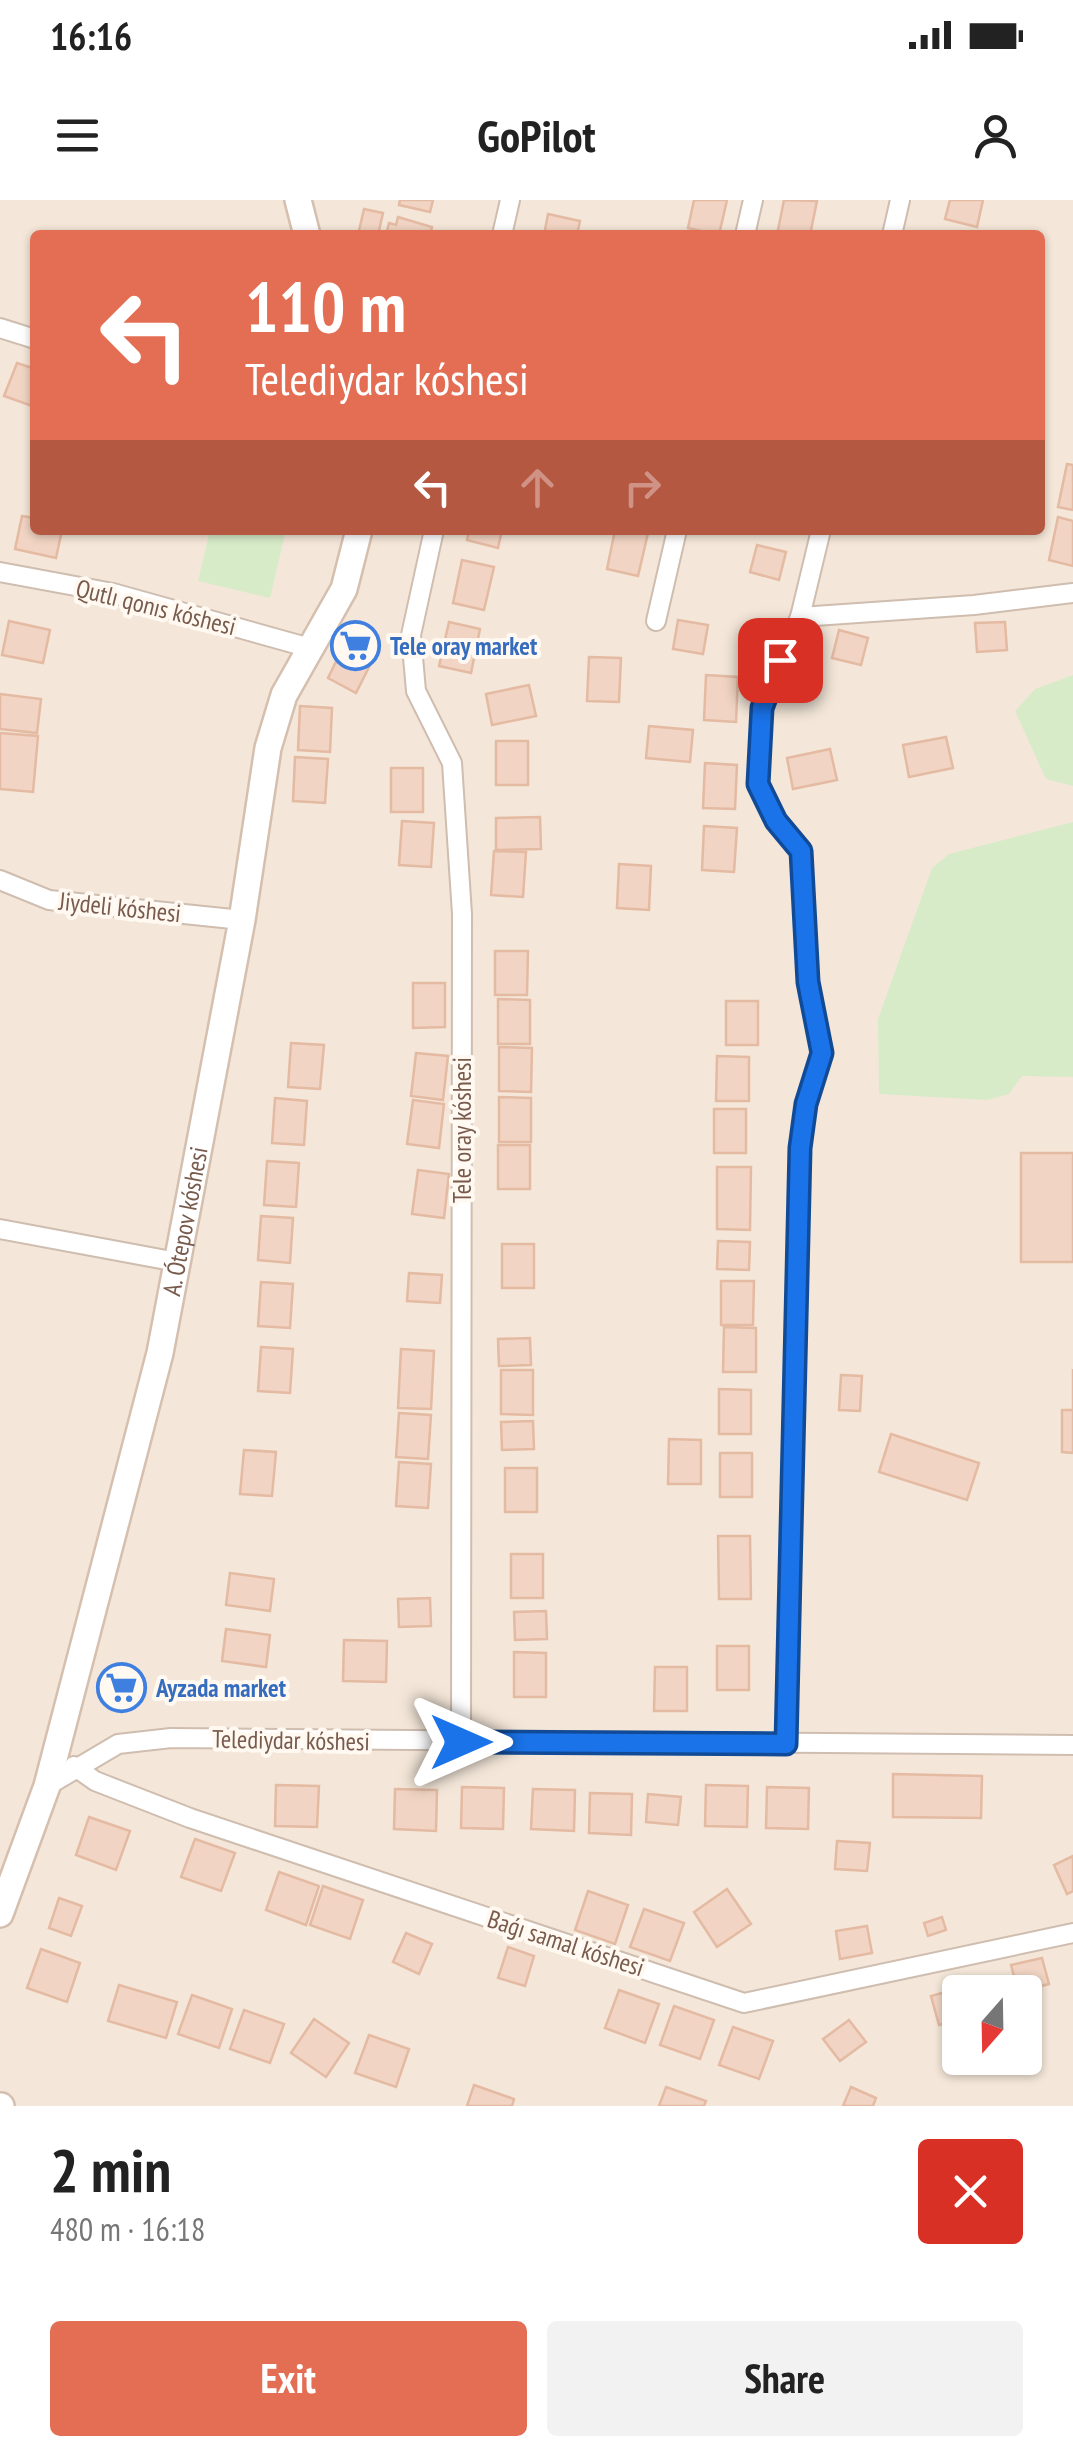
<!DOCTYPE html>
<html lang="en">
<head>
<meta charset="utf-8">
<style>
	body { margin:0; font-family:"PT Sans Narrow",sans-serif; background:#f2f2f2; color:#222; height:100vh; display:flex; flex-direction:column; font-size:38px; white-space:nowrap }
	* { box-sizing:border-box; margin:0 }
	p { font-size:32px; color:#767676 }
	.icon { flex:none; width:55px; height:55px; fill:none; stroke:currentColor; stroke-width:2; stroke-linecap:round; stroke-linejoin:round }
	.map { position:relative; height:1906px; overflow:hidden }
	.panel { display:flex; flex-direction:column; background:#fff; flex:1 }
	.panel>* { flex:none }
	.top-card { position:absolute; left:30px; top:30px; width:1015px; height:305px; border-radius:10px; box-shadow:0 2px 8px #0004; background:#e36e53; color:#fff; overflow:hidden }
	.needle { width:65px; rotate:200deg }
	.controls { position:absolute; left:942px; top:1775px; display:grid; gap:20px }
	.controls a { display:grid; place-items:center; width:100px; height:100px; border-radius:10px; background:#fff; box-shadow:0 2px 8px #0004; font-size:50px }
	.pin { position:absolute; display:grid; place-items:center; width:85px; height:85px; color:#fff; margin:-42px; border-radius:20px; box-shadow:0 5px 15px #0006 }
	.me { position:absolute; width:110px; margin:-55px; rotate:90deg; stroke-linejoin:round; filter:drop-shadow(0 0 8px #0008) }
	.turn { display:flex; align-items:center; gap:35px; height:210px; padding:0 50px; font-size:45px }
	.turn .icon { width:130px; height:130px; stroke-width:2.5 }
	.turn b { display:block; font-size:70px; line-height:85px }
	.lanes { display:flex; align-items:center; height:95px; padding:0 50px; background:#0003; justify-content:center; gap:50px; direction:ltr }
	.lanes .off { opacity:.35 }
	.round { display:grid; place-items:center; flex:none; width:105px; height:105px; border-radius:10px; background:#f2f2f2 }
	.overview { display:flex; align-items:center; justify-content:space-between; height:170px; padding:0 50px }
	h1 { font-size:60px; font-weight:700; line-height:75px }
	.action { display:flex; gap:20px; margin-top:auto; padding:20px 50px }
	.action a { flex:1; height:115px; border-radius:10px; background:#e36e53; color:#fff; font-size:40px; font-weight:700; line-height:115px; text-align:center }
	.action a+a { background:#f2f2f2; color:#222 }
	.status { display:flex; justify-content:space-between; align-items:center; height:70px; padding:0 50px; background:#fff; direction:ltr }
	.status svg { height:28px; fill:currentColor }
	header { display:flex; justify-content:space-between; align-items:center; height:130px; padding:0 50px; background:#fff; font-size:45px; font-weight:700 }
	.map>svg:first-child { display:block }
	.residential { fill:#f4e7d9; fill-rule:evenodd }
	.green { fill:#d7ebc8 }
	.building { fill:#f1d4c3; stroke:#e4baa3; stroke-width:2.5 }
	.lines { fill:none; stroke-linecap:round; stroke-linejoin:round }
	.street-casing { stroke:#cfbdaf; stroke-width:22 }
	.secondary-casing { stroke:#d5bfaf; stroke-width:30 }
	.street { stroke:#fff; stroke-width:18 }
	.secondary { stroke:#fff; stroke-width:25 }
	.route-casing { stroke:#114b97; stroke-width:25 }
	.route { stroke:#1a73e8; stroke-width:18 }
	.labels { text-anchor:middle; dominant-baseline:central; stroke-width:8; stroke-linejoin:round; paint-order:stroke }
	.street-label { font-size:25px; fill:#785b4d; stroke:#fff9f1 }
	.shop-label { font-size:25px; font-weight:bold; fill:#366cbe; stroke:#fff9f1; text-anchor:start }
</style>
</head>
<body>
<div class="status"><b>16:16</b><svg viewBox="0 0 49 12"><path d="M0 12V9h3v3zM5 12V6h3v6zM10 12V3h3v9zM15 12V0h3v12zM26 1h20v11H26zM47 4h2v5h-2z"/></svg></div>
<header><svg class="icon" aria-label="menu" viewBox="0 0 24 24"><path d="M4 6h16M4 12h16M4 18h16"/></svg>GoPilot<svg class="icon" aria-label="person" viewBox="0 0 24 24"><circle cx="12" cy="8" r="4"/><path d="M4 21q1-7 8-7t8 7"/></svg></header>
<div class="map">
<svg width="1073" height="1906" viewBox="0 0 1073 1906">
	<rect width="100%" height="100%" fill="#fcf5eb"/>
	<!-- residential -->
	<path class="residential" d="M0,0H1073V1906H0ZM35,35H1040V330H35ZM960,1792H1025V1858H960Z"/>
	<!-- green -->
	<g class="green">
		<path d="M210,330H286L270,398L198,381Z"/>
		<path d="M1073,475V586L1046,579L1015,511L1035,489Z"/>
		<path d="M1073,622V877L1022,876L1009,894L987,900L879,894L878,819L932,668L949,654Z"/>
	</g>
	<!-- building -->
	<g class="building">
		<path d="M400,0H433L430,12L399,5Z"/>
		<path d="M694,0H727L719,35L688,28Z"/>
		<path d="M784,0L817,1L810,35H777Z"/>
		<path d="M950,0H983L977,27L945,19Z"/>
		<path d="M364,9L383,13L378,35H358Z"/>
		<path d="M548,14L580,21L577,35H544Z"/>
		<path d="M398,17L432,27L430,35H386L389,23L396,25Z"/>
		<path d="M17,163L35,169V207L4,196Z"/>
		<path d="M1067,264L1073,265V310L1058,307Z"/>
		<path d="M22,316L35,318V330H62L56,358L15,349Z"/>
		<path d="M1058,317L1073,321V366L1049,360Z"/>
		<path d="M469,330H502L498,348L467,340Z"/>
		<path d="M615,330L648,333L638,376L607,369Z"/>
		<path d="M757,345L786,352L779,380L750,372Z"/>
		<path d="M462,360L494,367L484,410L453,403Z"/>
		<path d="M678,420L708,425L703,454L673,449Z"/>
		<path d="M9,421L50,430L43,463L2,455Z"/>
		<path d="M449,422L480,429L471,473L439,466Z"/>
		<path d="M1005,422L1007,450L977,452L975,423Z"/>
		<path d="M839,430L868,438L861,465L832,458Z"/>
		<path d="M347,439L376,453L356,493L328,478Z"/>
		<path d="M589,457L621,458L619,502L587,501Z"/>
		<path d="M706,475L738,477L736,522L704,520Z"/>
		<path d="M529,485L536,516L492,525L486,494Z"/>
		<path d="M0,494L41,499L37,533L0,529Z"/>
		<path d="M300,506L332,508L330,552L298,550Z"/>
		<path d="M649,526L693,530L690,562L646,558Z"/>
		<path d="M0,533L38,536L33,592L0,589Z"/>
		<path d="M946,537L953,568L909,577L903,545Z"/>
		<rect x="496" y="541" width="32" height="44"/>
		<path d="M830,549L837,580L793,589L787,558Z"/>
		<path d="M295,557L328,559L325,603L293,601Z"/>
		<path d="M705,563L737,565L735,609L703,608Z"/>
		<rect x="391" y="568" width="32" height="44"/>
		<path d="M540,617L541,649L496,650V618Z"/>
		<path d="M402,621L434,623L431,667L399,665Z"/>
		<path d="M704,626L737,628L734,672L702,670Z"/>
		<path d="M494,651L526,652L523,697L491,695Z"/>
		<path d="M619,664L651,666L649,710L617,708Z"/>
		<path d="M495,751H528L527,795H495Z"/>
		<path d="M413,783H445V827L413,828Z"/>
		<path d="M498,799L530,800V844H498Z"/>
		<rect x="726" y="801" width="32" height="44"/>
		<path d="M291,843L324,845L320,889L288,887Z"/>
		<path d="M499,847L532,848L531,892L499,891Z"/>
		<path d="M416,853L448,856L443,900L411,896Z"/>
		<path d="M717,856L749,857V901H716Z"/>
		<path d="M499,897L531,898V942H499Z"/>
		<path d="M275,898L307,901L304,945L272,943Z"/>
		<path d="M413,900L444,904L439,948L407,944Z"/>
		<rect x="714" y="909" width="32" height="44"/>
		<rect x="498" y="945" width="32" height="44"/>
		<rect x="1021" y="953" width="52" height="109"/>
		<path d="M267,961L299,963L296,1007L264,1005Z"/>
		<path d="M717,967H751L750,1030L717,1029Z"/>
		<path d="M418,970L449,974L444,1018L412,1014Z"/>
		<path d="M261,1016L293,1018L290,1063L258,1060Z"/>
		<path d="M718,1041L750,1042L749,1070L717,1069Z"/>
		<rect x="502" y="1044" width="32" height="44"/>
		<path d="M409,1073L442,1075L440,1103L407,1101Z"/>
		<path d="M721,1081H754L753,1125H721Z"/>
		<path d="M261,1082L293,1084L290,1128L258,1126Z"/>
		<path d="M724,1127L756,1128V1172H723Z"/>
		<path d="M530,1138L531,1165L499,1166L498,1139Z"/>
		<path d="M261,1147L293,1149L290,1193L258,1191Z"/>
		<path d="M401,1149L434,1151L431,1209L398,1208Z"/>
		<path d="M1073,1169V1253L1062,1252V1210H1073Z"/>
		<path d="M501,1170H533V1215L501,1214Z"/>
		<path d="M841,1175L862,1176L860,1211L839,1210Z"/>
		<path d="M719,1189L751,1190V1234H719Z"/>
		<path d="M399,1213L431,1215L428,1259L396,1257Z"/>
		<path d="M533,1221L534,1249L502,1250L501,1222Z"/>
		<path d="M891,1234L979,1263L967,1300L879,1272Z"/>
		<path d="M669,1239L701,1240V1284H668Z"/>
		<path d="M244,1250L276,1252L272,1296L240,1294Z"/>
		<rect x="720" y="1253" width="32" height="44"/>
		<path d="M399,1262L431,1264L428,1308L396,1306Z"/>
		<rect x="505" y="1268" width="32" height="44"/>
		<path d="M718,1336H750L751,1399H719Z"/>
		<rect x="511" y="1354" width="32" height="44"/>
		<path d="M230,1373L274,1379L270,1411L226,1405Z"/>
		<path d="M430,1398L431,1426L399,1427L398,1399Z"/>
		<path d="M546,1411L547,1439L515,1440L514,1412Z"/>
		<path d="M226,1429L270,1435L266,1467L222,1461Z"/>
		<path d="M344,1440L387,1441L386,1482L343,1481Z"/>
		<rect x="717" y="1446" width="32" height="44"/>
		<path d="M514,1452L546,1453V1497H514Z"/>
		<path d="M655,1467H687V1511H654Z"/>
		<rect x="107" y="1482" width="18" height="17"/>
		<path d="M893,1574L982,1576L981,1618L893,1617Z"/>
		<path d="M276,1585L319,1586L317,1627L275,1626Z"/>
		<path d="M706,1585L748,1586L747,1627L705,1626Z"/>
		<path d="M462,1587L504,1588L503,1629L461,1628Z"/>
		<path d="M767,1587L809,1588L808,1629L766,1628Z"/>
		<path d="M395,1589L437,1590L436,1631L394,1629Z"/>
		<path d="M533,1589L575,1590L574,1631L531,1629Z"/>
		<path d="M590,1593L632,1594L631,1635L589,1633Z"/>
		<path d="M648,1594L681,1597L678,1625L646,1622Z"/>
		<path d="M89,1617L130,1631L116,1670L76,1655Z"/>
		<path d="M195,1639L235,1653L221,1691L181,1677Z"/>
		<path d="M837,1641L870,1643L867,1671L835,1669Z"/>
		<path d="M1073,1656V1691L1067,1694L1054,1665Z"/>
		<path d="M279,1672L319,1686L306,1725L266,1710Z"/>
		<path d="M323,1686L363,1700L350,1739L310,1725Z"/>
		<path d="M727,1689L751,1724L717,1747L694,1712Z"/>
		<path d="M588,1691L628,1705L615,1744L575,1730Z"/>
		<path d="M59,1698L82,1706L71,1736L49,1728Z"/>
		<path d="M644,1709L684,1723L670,1761L630,1747Z"/>
		<path d="M942,1717L946,1730L928,1736L924,1723Z"/>
		<path d="M867,1726L872,1753L840,1759L836,1731Z"/>
		<path d="M406,1733L432,1744L419,1774L393,1762Z"/>
		<path d="M508,1747L534,1756L525,1786L498,1778Z"/>
		<path d="M41,1749L80,1763L67,1802L27,1788Z"/>
		<path d="M1042,1758L1049,1784L1018,1792L1011,1765Z"/>
		<path d="M984,1781L988,1792H960V1819L939,1825L931,1796Z"/>
		<path d="M119,1785L177,1802L166,1838L108,1821Z"/>
		<path d="M619,1790L659,1804L645,1843L605,1828Z"/>
		<path d="M192,1795L232,1809L219,1848L178,1834Z"/>
		<path d="M674,1806L714,1820L700,1859L660,1845Z"/>
		<path d="M244,1810L284,1824L270,1863L230,1849Z"/>
		<path d="M314,1819L349,1843L326,1877L291,1853Z"/>
		<path d="M849,1820L866,1842L840,1861L823,1839Z"/>
		<path d="M733,1827L773,1841L759,1879L719,1865Z"/>
		<path d="M369,1835L409,1849L396,1887L355,1873Z"/>
		<path d="M474,1885L514,1899L512,1906H467Z"/>
		<path d="M666,1887L706,1901L704,1906H659Z"/>
		<path d="M851,1887L876,1898L873,1906H843Z"/>
	</g>
	<g class="lines">
		<defs>
			<g id="street">
				<path d="M502,35L510,0"/>
				<path d="M745,35L753,0"/>
				<path d="M892,35L900,0"/>
				<path d="M0,128L35,139"/>
				<path d="M434,330L411,435L416,491L452,563L462,714L461,1542"/>
				<path d="M0,372L113,393L310,448"/>
				<path d="M800,417L974,405L1073,393"/>
				<path d="M656,421L677,330"/>
				<path d="M0,680L49,700L242,720"/>
				<path d="M0,1029L177,1062"/>
				<path d="M786,1543L800,948L806,903L822,853L808,781L801,651L776,621L759,584L762,508L800,417L821,330"/>
				<path d="M74,1566L95,1581L190,1618L744,1803L1073,1733"/>
				<path d="M47,1586L118,1544L171,1538L1073,1545"/>
			</g>
			<g id="secondary">
				<path d="M298,0L307,35"/>
				<path id="s1" d="M0,1714L47,1586L160,1153L242,720L268,548L284,495L344,389L359,330"/>
				<path d="M0,1906H1"/>
			</g>
		</defs>
		<!-- street casing -->
		<use href="#street" class="street-casing"/>
		<!-- secondary casing -->
		<use href="#secondary" class="secondary-casing"/>
		<!-- street -->
		<use href="#street" class="street"/>
		<!-- secondary -->
		<use href="#secondary" class="secondary"/>
	</g>
	<g class="lines">
		<defs>
			<path id="route" d="M461,1542L786,1544L800,948L806,904L822,853L808,782L801,651L776,621L758,584L762,508L780,460"/>
		</defs>
		<!-- route casing -->
		<use href="#route" class="route-casing"/>
		<!-- route -->
		<use href="#route" class="route"/>
	</g>
	<!-- icons -->
	<defs>
		<symbol id="supermarket-ring" viewBox="-11 -11 22 22"><circle r="9.5" fill="#fff9f1" stroke="#3f7fe0" stroke-width="1.5"/><path d="M-6-5.5h2.5l.6 2H6L4.5 2H-2.5L-4.4-4H-6ZM-1.5 3.2a1.3 1.3 0 1 0 .1 0ZM3 3.2a1.3 1.3 0 1 0 .1 0Z" fill="#3f7fe0"/></symbol>
	</defs>
	<g fill-rule="evenodd">
		<use href="#supermarket-ring" x="328" y="418" width="55" height="55"/>
		<use href="#supermarket-ring" x="94" y="1460" width="55" height="55"/>
	</g>
	<g class="labels">
		<!-- street labels -->
		<g class="street-label">
			<text transform="translate(156 407) rotate(14)">Qutlı qonıs kóshesi</text>
			<text transform="translate(120 707) rotate(6)">Jiydeli kóshesi</text>
			<text transform="translate(462 930) rotate(-90)">Tele oray kóshesi</text>
			<text stroke="none"><textPath href="#s1" startOffset="718">A. Ótepov kóshesi</textPath></text>
			<text transform="translate(291 1540) rotate(1)">Telediydar kóshesi</text>
			<text transform="translate(566 1743) rotate(18)">Baǵı samal kóshesi</text>
		</g>
		<!-- shop labels -->
		<g class="shop-label">
			<text x="390" y="446">Tele oray market</text>
			<text x="156" y="1488">Ayzada market</text>
		</g>
	</g>
</svg>
<div class="controls">
<a><svg class="needle" viewBox="-14 -14 28 28"><path d="M0-13l5 13h-10z" fill="#e53935"/><path d="M0 13l5-13h-10z" fill="#767676"/></svg></a>
</div>
<div class="pin" style="left:780px;top:460px;background:#d93025"><svg class="icon" aria-label="arrive" viewBox="0 0 24 24"><path d="M6 21V4h12l-3 4 3 4H6"/></svg></div>
<svg class="me" style="left:461px;top:1542px" viewBox="-20 -20 40 40"><path d="M0-17L14 15 0 8-14 15z" fill="#1a73e8" stroke="#fff" stroke-width="4"/></svg>
<div class="top-card">
<div class="turn"><svg class="icon" aria-label="left" viewBox="0 0 24 24"><path d="M17 20v-9H6M10 6l-5 5 5 5"/></svg><div><b>110 m</b>Telediydar kóshesi</div></div>
<div class="lanes"><svg class="icon" aria-label="left" viewBox="0 0 24 24"><path d="M17 20v-9H6M10 6l-5 5 5 5"/></svg><svg class="icon off" aria-label="ahead" viewBox="0 0 24 24"><path d="M12 20V5M6 11l6-6 6 6"/></svg><svg class="icon off" aria-label="right" viewBox="0 0 24 24"><path d="M7 20v-9h11M14 6l5 5-5 5"/></svg></div>
</div>
</div>
<section class="panel">
<div class="overview"><div><h1>2 min</h1><p>480 m · 16:18</p></div><a class="round" style="background:#d93025;color:#fff"><svg class="icon" aria-label="close" viewBox="0 0 24 24"><path d="M6 6l12 12M18 6L6 18"/></svg></a></div>
<div class="action"><a>Exit</a><a>Share</a></div>
</section>
</body>
</html>
